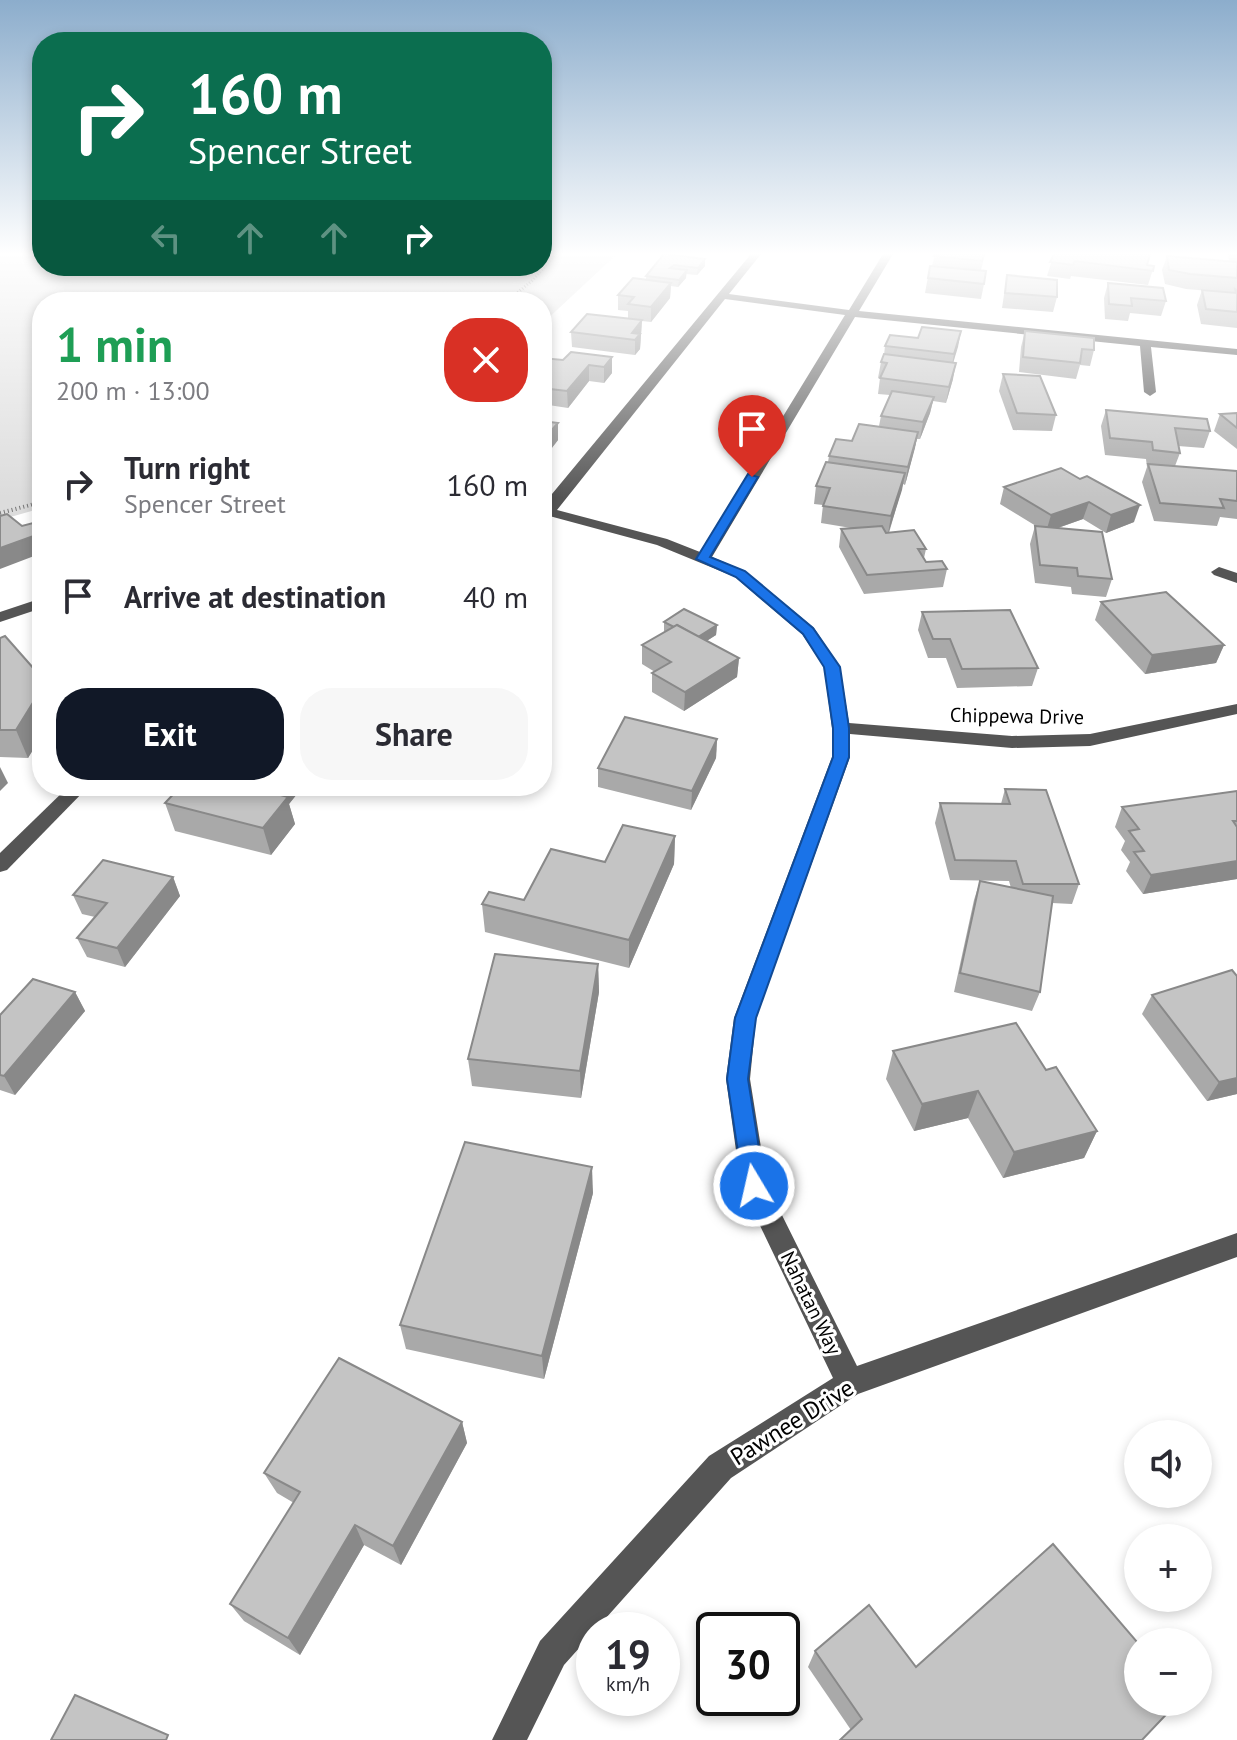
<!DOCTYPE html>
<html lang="en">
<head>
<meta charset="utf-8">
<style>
	body { margin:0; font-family:"PT Sans",sans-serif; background:#f7f7f7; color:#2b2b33; height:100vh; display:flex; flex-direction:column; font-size:30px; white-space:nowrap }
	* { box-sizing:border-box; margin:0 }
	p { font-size:26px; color:#7c7c81 }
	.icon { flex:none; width:44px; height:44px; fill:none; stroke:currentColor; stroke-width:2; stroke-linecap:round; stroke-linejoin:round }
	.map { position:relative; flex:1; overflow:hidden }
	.details { position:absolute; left:32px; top:292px; width:520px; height:504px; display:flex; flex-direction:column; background:#fff; border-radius:32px; box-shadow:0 4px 12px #0003 }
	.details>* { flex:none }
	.banner { position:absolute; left:32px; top:32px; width:520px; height:244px; border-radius:32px; box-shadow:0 4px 12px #0003; background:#0b6e4f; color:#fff; overflow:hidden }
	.buttons { position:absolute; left:1124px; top:1420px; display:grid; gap:16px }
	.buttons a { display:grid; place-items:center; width:88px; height:88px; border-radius:50%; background:#fff; box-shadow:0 4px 12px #0003; font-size:40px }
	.speed { position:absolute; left:576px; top:1612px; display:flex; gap:16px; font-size:40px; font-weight:700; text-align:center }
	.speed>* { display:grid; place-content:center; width:104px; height:104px; border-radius:50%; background:#fff; box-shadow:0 4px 12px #0003; line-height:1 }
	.speed small { font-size:20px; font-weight:400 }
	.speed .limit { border:4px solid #111; border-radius:12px; background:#fff; color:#111 }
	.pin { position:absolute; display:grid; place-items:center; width:68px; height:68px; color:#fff; margin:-82px -34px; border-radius:50% 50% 50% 0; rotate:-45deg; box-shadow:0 0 8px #0007 }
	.pin .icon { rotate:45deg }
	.me { position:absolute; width:88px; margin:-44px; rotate:351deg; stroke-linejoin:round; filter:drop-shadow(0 0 6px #0008) }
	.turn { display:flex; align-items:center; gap:28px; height:168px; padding:0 24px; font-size:36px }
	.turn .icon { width:104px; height:104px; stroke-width:2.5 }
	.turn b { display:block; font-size:56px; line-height:68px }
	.lanes { display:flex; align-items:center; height:76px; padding:0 24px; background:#0003; justify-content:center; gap:40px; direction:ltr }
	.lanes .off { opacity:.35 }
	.round { display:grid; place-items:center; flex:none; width:84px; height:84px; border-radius:32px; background:#f7f7f7 }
	.summary { display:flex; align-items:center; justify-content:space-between; height:136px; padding:0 24px }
	h1 { font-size:48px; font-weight:700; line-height:60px; color:#1e9e55 }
	.button { display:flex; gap:16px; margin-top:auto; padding:16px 24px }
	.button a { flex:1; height:92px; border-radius:32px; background:#111827; color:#fff; font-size:32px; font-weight:700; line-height:92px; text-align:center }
	.button a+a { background:#f7f7f7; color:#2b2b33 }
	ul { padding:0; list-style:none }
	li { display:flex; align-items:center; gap:24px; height:112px; padding:0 24px }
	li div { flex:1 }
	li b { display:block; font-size:30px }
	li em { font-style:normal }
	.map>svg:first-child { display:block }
	.green { fill:#dcdcdc }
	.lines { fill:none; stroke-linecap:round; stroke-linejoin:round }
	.path-far1 { stroke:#777; stroke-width:3; stroke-dasharray:1 2; stroke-linecap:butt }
	.path { stroke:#777; stroke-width:4; stroke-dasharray:1 3; stroke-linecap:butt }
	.minor { fill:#555; fill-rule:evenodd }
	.wall { fill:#a9a9a9 }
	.shaded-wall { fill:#898989 }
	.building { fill:#c4c4c4; stroke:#898989; stroke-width:2 }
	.route { fill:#1a73e8; stroke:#114b97; stroke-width:2 }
	.labels { text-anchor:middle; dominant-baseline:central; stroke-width:6; stroke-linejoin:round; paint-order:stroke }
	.street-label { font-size:20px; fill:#000; stroke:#fff }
	.near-street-label { font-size:24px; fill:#000; stroke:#fff }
</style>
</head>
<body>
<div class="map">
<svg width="1237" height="1740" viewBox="0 0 1237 1740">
	<rect width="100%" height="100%" fill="#fff"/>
	<!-- green -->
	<path class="green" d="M0,254H42V266H542V254H617L542,324V302H42V508L0,520Z"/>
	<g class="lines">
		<!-- path-far1 -->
		<path class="path-far1" d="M506,302L533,280L556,254"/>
		<!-- path -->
		<path class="path" d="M0,513L42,502"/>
		<!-- minor -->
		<g class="minor">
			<path d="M751,254H761L729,294L849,310L883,254H893L859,311L1237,349V355L1151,347L1156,392L1150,396L1144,392L1140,346L855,317L712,557L745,571L814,628L840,667L849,723L1012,736L1090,734L1237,704V714L1090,746L1012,748L850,734V757L756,1018L750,1079L767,1185L857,1366L1237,1233V1257L858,1394L731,1478L564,1665L527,1740H492L540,1641L709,1456L833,1378L741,1186L726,1079L734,1018L832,757V728L824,667L802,634L735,577L657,545L542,514V506ZM725,299L845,315L700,552L667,539L557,510Z"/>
			<path d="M1219,567L1237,573V583L1214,575L1211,572Z"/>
			<path d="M42,598V608L0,622V612Z"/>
			<path d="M69,786H89L7,870L0,872V853Z"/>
		</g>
	</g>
	<!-- wall -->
	<g class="wall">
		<path d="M664,254L705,259V266L697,275L686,274V278L678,287L671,286L670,298L651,322L642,321L640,349L635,355L572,347L571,332L628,318V311L618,310V295L646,280V276Z"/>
		<path d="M935,254H985L981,270L984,284L981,299L925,293L930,266H932Z"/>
		<path d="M1054,254L1147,265L1154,266L1148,285L1071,276L1070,279L1047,276Z"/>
		<path d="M1228,254H1237V328L1201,324L1197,305L1202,290L1234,293L1186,289L1165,284L1162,270L1167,256L1229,261Z"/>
		<path d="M1007,275L1057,297L1053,312L1002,308Z"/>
		<path d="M1108,283L1166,301L1161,316L1130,313L1128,321L1105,319L1104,298Z"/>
		<path d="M961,331L953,363V379L946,403L933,401L930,413L920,439H917L905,485L903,484L889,533L926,549L924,558L926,562L947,569L943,587L864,594L839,547L841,529L851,528L821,523L823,505L814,504L816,486L828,462L829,456L852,441L879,426L881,416L890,395L878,394L880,378H878L881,362L884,355L885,346Z"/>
		<path d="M1025,331L1094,350L1090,366L1080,365L1076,379L1019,372L1021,347Z"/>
		<path d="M612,357V373L604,383L589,381L568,408L542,404V358L563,360Z"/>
		<path d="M1003,374L1056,415L1052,431L1013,430L999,391Z"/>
		<path d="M1106,410L1210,431L1204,448L1178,446L1180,453L1175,466L1237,471V519L1220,517L1217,526L1154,521L1142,482L1147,467L1146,459L1105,455L1101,426Z"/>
		<path d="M1237,413V449L1214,431L1220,414Z"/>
		<path d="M542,421L558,423V440L551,449L542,447Z"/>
		<path d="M1080,479L1134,522L1106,533L1083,519L1058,528L1112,579L1106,597L1072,594L1071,587L1035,583L1030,544L1035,526H1036L1000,504L1004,487Z"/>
		<path d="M1101,602L1224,645L1216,663L1145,674L1095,620Z"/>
		<path d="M922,612L1038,668L1032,686L957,688L946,658H928L918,630Z"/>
		<path d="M664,622L717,625L716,635L706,641L739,658L737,677L684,711L652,692V673L655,672L642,664V645L665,632L664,631Z"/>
		<path d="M0,638L42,678V735L28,758L0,757Z"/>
		<path d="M717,739L716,758L691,810L598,787V768Z"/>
		<path d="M177,786H295L297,794L289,804L295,824L271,855L175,831L165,803L179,787Z"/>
		<path d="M1005,789L1079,884L1072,904L1052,903L1040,992L1032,1011L954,992L974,900L980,881L1011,888L1009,881L950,880L935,823L940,803L1001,804Z"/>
		<path d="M1237,791V879L1143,894L1126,871L1130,862L1121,850L1125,841L1115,827L1122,807Z"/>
		<path d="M675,836L674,864L629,968L485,932L482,904L524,900L605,862Z"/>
		<path d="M173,877L180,896L125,967L87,957L77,938L95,917L82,914L73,895Z"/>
		<path d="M598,964L599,992L581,1098L472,1086L468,1059Z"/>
		<path d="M75,992L85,1011L15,1095L0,1090V1015Z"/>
		<path d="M1152,995L1237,1094L1207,1101L1142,1014Z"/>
		<path d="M893,1051L1046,1070L1097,1131L1084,1158L1003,1178L968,1118L914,1131L886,1079Z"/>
		<path d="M593,1193L544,1379L406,1349L400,1325Z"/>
		<path d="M462,1422L467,1443L401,1565L364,1545L300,1655L244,1621L230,1604L294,1503L277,1493L264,1473Z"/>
		<path d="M815,1651L916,1667L851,1730L808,1667Z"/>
	</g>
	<!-- shaded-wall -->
	<g class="shaded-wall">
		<path d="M705,259V266L697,275L698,268Z"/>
		<path d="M687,270L686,278L678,287L679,280Z"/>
		<path d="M671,283L670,298L651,322V307Z"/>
		<path d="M642,320L640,349L635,355V340L632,333Z"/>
		<path d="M961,331L958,347L951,370L954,354Z"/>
		<path d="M612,357V373L604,383V367Z"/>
		<path d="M956,363L953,379L946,403L949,387Z"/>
		<path d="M589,365V381L568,408L567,391Z"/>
		<path d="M934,397L930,413L920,439L923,422Z"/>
		<path d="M558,423V440L551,449L550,432Z"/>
		<path d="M918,432L915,448L905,485L908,467Z"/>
		<path d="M905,473L902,490L888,534L891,516Z"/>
		<path d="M1089,502L1083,519L1046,532L1051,515Z"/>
		<path d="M1140,505L1134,522L1106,533L1111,515Z"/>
		<path d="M42,533V553L0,569V548Z"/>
		<path d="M717,625L716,635L696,648V638Z"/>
		<path d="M1224,645L1216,663L1145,674L1152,655Z"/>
		<path d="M739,658L737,677L684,711L685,692Z"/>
		<path d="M42,688V735L28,758L16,730Z"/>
		<path d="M717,739L716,758L691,810L692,791Z"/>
		<path d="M0,767L8,783L0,791Z"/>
		<path d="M274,786H295L297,794L289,804L295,824L271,855L263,828L269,792Z"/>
		<path d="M675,836L674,864L629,968V940Z"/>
		<path d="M1237,861V879L1143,894L1151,875Z"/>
		<path d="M173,877L180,896L125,967L117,948Z"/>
		<path d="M598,964L599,992L581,1098L580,1071Z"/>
		<path d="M75,992L85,1011L15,1095L4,1076Z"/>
		<path d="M1237,1078V1094L1207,1101L1219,1082Z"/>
		<path d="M978,1091L968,1118L914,1131L922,1104Z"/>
		<path d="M1097,1131L1084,1158L1003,1178L1014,1152Z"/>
		<path d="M592,1167L593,1193L544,1379L542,1356Z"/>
		<path d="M462,1422L467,1443L401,1565L393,1546Z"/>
		<path d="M355,1525L364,1545L300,1655L288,1638Z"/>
	</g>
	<!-- building -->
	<g class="building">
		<path d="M664,254H665L705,259L698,268L674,265L670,268L687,270L679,280L646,276Z"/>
		<path d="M935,254H984L982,261L934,256Z"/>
		<path d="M1054,254H1150L1147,265L1154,266L1153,271L1075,261L1073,265L1050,262Z"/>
		<path d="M1167,256L1237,262V278L1190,274L1169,270Z"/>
		<path d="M930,266L986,271L984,284L928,278Z"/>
		<path d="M1007,275L1057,280V297L1005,293Z"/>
		<path d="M633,278L671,283L651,307L628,304L634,297L618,295Z"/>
		<path d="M1108,283L1163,288L1166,301L1131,298L1132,306L1109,304Z"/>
		<path d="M1235,289L1237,290V312L1206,309L1202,290L1236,293Z"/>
		<path d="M587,314L642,320L632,333L640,334L635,340L571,332Z"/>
		<path d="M922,327L961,331L954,354L885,346L890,335L918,338Z"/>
		<path d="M1025,331L1094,338V350L1082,349L1080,363L1023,357Z"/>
		<path d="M571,352L612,357L604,367L589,365L567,391L542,388V358L563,360Z"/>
		<path d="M884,354L956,363L949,387L880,378L887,363L881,362Z"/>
		<path d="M1003,374L1040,376L1056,415L1017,413Z"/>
		<path d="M892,391L934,397L923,422L881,416Z"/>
		<path d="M1106,410L1207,419L1210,431L1175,428L1180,453L1153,450L1152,442L1110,438Z"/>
		<path d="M1237,413V428L1220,414Z"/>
		<path d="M542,421L558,423L550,432L542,431Z"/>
		<path d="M859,424L918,432L908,467L829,456L836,439L852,441Z"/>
		<path d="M826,462L905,473L891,516L823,506L830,488L816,486Z"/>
		<path d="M1148,464L1237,471V501L1220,499L1224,508L1160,503Z"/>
		<path d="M1061,468L1080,479L1087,476L1140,505L1111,515L1089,502L1051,515L1004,487Z"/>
		<path d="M7,514L22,526L33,523L42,530V533L0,548V516Z"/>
		<path d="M882,526L886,533L914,530L926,549H918L926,562L942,561L947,569L867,575L841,529Z"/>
		<path d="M1035,526L1102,532L1112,579L1078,576L1077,568L1040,565Z"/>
		<path d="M1166,592L1224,645L1152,655L1101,602Z"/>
		<path d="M684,609L717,625L698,637L677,625L674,627L664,622Z"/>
		<path d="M1010,610L1038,668L962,669L950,639H933L922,612Z"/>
		<path d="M677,625L739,658L685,692L652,673L671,662L642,645Z"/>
		<path d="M5,636L42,678V688L16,730H0V638Z"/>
		<path d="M625,717L717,739L692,791L598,768Z"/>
		<path d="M181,786H274L269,792L288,797L263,828L165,803Z"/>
		<path d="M1005,789L1046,790L1079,884H1023L1016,861L955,860L940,803L1010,804Z"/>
		<path d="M1237,791V821H1233L1237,827V861L1151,875L1134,852L1144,851L1129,831L1139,829L1122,807Z"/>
		<path d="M623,825L675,836L629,940L482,904L489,892L524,900L551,849L605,862Z"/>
		<path d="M103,860L173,877L117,948L77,938L107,903L73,895Z"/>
		<path d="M980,881L1053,896L1040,992L960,973Z"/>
		<path d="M495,954L598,964L580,1071L468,1059Z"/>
		<path d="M1232,970L1237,976V1078L1219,1082L1152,995Z"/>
		<path d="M33,979L75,992L4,1076L0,1075V1015Z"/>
		<path d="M1016,1023L1046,1070L1056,1067L1097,1131L1014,1152L978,1091L922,1104L893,1051Z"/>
		<path d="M465,1142L592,1167L542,1356L400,1325Z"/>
		<path d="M339,1358L462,1422L393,1546L355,1525L288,1638L230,1604L300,1492L264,1473Z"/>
		<path d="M1053,1544L1138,1643V1702H1178L1142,1740H840L862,1719L815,1651L869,1605L916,1667Z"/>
		<path d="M75,1695L168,1735L166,1740H51Z"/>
	</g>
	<!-- sky -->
	<linearGradient id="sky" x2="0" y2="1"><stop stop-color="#8cadcc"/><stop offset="0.51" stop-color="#fff"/><stop offset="1" stop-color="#fff" stop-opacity="0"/></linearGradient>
	<rect width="1237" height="498" fill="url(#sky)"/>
	<!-- route -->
	<path class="route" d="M748,474L758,477L710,557L745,571L813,628L840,667L849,728V757L756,1018L748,1079L765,1186L762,1193L754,1196L746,1193L743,1186L727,1079L735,1018L833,757V728L824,667L803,634L736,577L696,559Z"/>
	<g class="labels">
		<!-- street labels -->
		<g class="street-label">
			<text transform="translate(1017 716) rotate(1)">Chippewa Drive</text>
			<text transform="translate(811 1303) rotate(64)">Nahatan Way</text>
		</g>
		<!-- near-street labels -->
		<g class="near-street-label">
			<text transform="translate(792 1422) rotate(-32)">Pawnee Drive</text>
		</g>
	</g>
</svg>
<div class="buttons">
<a><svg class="icon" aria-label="sound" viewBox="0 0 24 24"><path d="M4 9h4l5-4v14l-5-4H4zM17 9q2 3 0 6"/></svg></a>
<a>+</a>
<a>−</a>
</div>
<div class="speed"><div>19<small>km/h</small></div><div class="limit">30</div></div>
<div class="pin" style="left:752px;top:477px;background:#d93025"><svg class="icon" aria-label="arrive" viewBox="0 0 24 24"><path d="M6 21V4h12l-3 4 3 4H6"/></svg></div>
<svg class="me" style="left:754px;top:1186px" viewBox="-20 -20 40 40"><circle r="17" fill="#1a73e8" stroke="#fff" stroke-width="3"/><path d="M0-11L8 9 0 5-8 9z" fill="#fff"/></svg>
<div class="banner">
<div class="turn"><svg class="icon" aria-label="right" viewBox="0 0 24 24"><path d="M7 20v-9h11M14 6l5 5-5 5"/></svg><div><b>160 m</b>Spencer Street</div></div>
<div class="lanes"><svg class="icon off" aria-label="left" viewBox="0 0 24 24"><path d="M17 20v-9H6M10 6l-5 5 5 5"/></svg><svg class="icon off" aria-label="ahead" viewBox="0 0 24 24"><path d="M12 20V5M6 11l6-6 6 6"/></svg><svg class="icon off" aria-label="ahead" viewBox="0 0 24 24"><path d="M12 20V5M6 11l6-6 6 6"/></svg><svg class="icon" aria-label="right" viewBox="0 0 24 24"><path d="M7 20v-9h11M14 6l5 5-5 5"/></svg></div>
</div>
<section class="details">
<div class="summary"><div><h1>1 min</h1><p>200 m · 13:00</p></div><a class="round" style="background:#d93025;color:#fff"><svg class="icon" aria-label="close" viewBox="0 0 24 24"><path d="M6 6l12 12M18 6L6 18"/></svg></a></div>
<ul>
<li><svg class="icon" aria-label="right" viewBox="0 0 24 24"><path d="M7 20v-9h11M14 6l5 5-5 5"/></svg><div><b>Turn right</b><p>Spencer Street</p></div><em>160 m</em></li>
<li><svg class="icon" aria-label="arrive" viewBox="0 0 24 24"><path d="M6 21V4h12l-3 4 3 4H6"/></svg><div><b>Arrive at destination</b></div><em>40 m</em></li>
</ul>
<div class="button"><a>Exit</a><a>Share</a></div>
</section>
</div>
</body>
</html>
